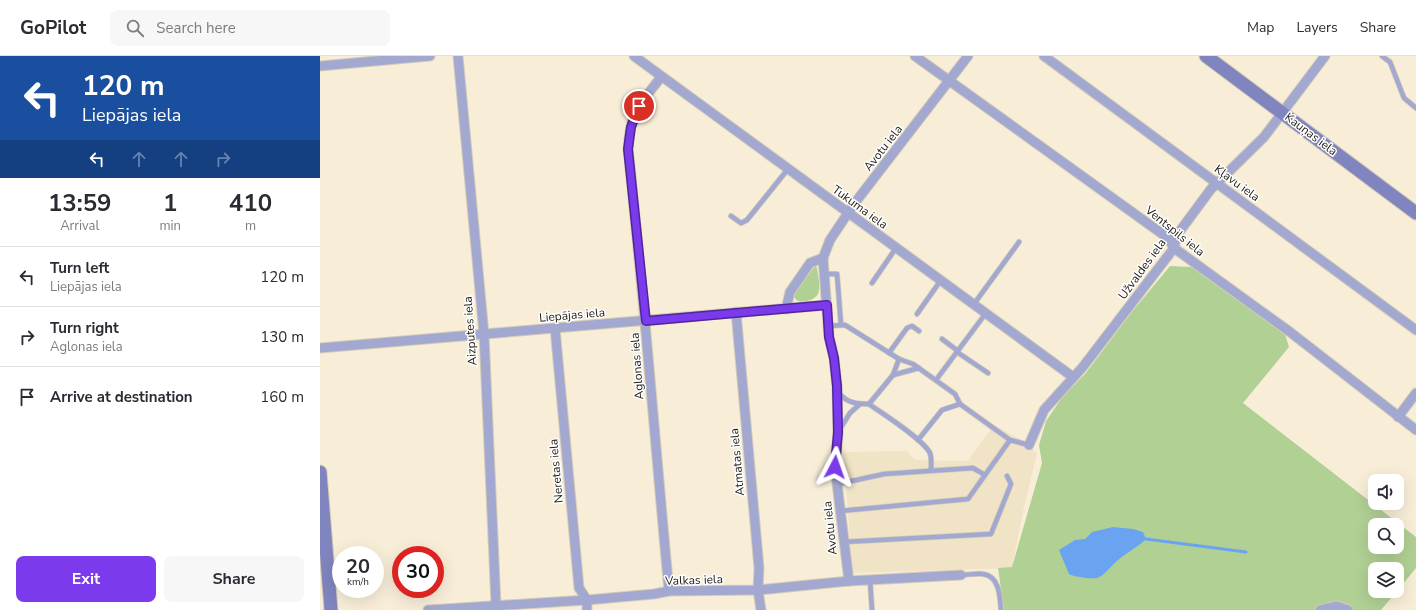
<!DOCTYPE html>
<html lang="en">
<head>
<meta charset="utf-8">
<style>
	body { margin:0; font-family:"Nunito Sans",sans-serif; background:#f7f7f7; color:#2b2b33; height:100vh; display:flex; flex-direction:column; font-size:15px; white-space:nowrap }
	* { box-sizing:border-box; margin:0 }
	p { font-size:13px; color:#7c7c81 }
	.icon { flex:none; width:22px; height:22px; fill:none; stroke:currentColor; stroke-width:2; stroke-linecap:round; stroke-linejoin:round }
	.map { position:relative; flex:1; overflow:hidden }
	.sheet { display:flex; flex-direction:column; background:#fff; width:320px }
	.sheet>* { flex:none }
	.top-card { background:#1a4fa0; color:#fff; overflow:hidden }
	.fabs { position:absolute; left:1048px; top:418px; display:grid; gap:8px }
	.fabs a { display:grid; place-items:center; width:36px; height:36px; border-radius:8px; background:#fff; box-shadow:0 4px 16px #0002; font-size:20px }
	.speed { position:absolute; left:12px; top:490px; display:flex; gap:8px; font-size:20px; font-weight:700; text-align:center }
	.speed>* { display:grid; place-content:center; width:52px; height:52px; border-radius:50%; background:#fff; box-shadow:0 4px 16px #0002; line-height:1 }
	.speed small { font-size:10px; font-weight:400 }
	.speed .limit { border:6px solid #d22; background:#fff; color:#111 }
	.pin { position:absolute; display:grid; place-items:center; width:34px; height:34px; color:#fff; margin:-17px; border:2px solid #fff; border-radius:50%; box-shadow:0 1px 4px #0007 }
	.me { position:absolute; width:44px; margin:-22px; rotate:4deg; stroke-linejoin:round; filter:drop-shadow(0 0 3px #0008) }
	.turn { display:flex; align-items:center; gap:14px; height:84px; padding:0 16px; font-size:18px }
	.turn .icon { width:52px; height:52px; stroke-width:2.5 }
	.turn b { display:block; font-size:28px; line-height:34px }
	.lanes { display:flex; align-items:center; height:38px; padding:0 16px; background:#0003; justify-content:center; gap:20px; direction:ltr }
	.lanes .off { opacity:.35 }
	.eta { display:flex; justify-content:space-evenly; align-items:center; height:68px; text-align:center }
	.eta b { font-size:24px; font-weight:700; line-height:28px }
	.cta { display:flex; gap:8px; margin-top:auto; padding:8px 16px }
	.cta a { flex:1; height:46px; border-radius:8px; background:#7c3aed; color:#fff; font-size:16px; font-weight:700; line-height:46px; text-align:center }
	.cta a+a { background:#f7f7f7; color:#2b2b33 }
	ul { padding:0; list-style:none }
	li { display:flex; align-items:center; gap:12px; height:60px; padding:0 16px; border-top:1px solid #e1e1e2 }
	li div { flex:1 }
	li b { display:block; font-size:15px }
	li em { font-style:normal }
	header { display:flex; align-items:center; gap:24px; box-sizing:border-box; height:56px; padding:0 20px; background:#fff; border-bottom:1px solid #e1e1e2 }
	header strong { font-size:19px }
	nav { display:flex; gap:22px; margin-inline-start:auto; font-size:14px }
	.search { width:280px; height:36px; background:#f7f7f7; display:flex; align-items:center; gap:10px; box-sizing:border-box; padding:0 14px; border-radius:8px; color:#7c7c81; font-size:15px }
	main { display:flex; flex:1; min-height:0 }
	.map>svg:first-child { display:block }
	.built { fill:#f0e3c6 }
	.green { fill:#b1d094; fill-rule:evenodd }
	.water { fill:#6aa4f1 }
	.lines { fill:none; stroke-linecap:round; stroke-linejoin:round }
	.stream { stroke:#6aa4f1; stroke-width:3 }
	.lane-casing { stroke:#d5ccb8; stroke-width:6 }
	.street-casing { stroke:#d5ccb8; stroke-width:11 }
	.secondary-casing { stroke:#d5ccb8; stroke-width:15 }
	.lane { stroke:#a3a8d0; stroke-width:4.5 }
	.street { stroke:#a3a8d0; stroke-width:9 }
	.secondary { stroke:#8085bf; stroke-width:13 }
	.route-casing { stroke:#51269a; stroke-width:10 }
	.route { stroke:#7c3aed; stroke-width:7 }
	.labels { text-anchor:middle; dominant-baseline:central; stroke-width:3; stroke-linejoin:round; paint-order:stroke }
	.street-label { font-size:12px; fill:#1e1a13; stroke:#fff }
</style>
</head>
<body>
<header>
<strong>GoPilot</strong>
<div class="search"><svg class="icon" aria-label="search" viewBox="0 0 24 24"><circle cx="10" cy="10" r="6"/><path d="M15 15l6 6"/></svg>Search here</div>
<nav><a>Map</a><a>Layers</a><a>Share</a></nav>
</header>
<main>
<section class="sheet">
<div class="top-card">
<div class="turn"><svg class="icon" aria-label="left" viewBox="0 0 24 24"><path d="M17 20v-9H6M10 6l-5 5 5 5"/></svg><div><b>120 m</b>Liepājas iela</div></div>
<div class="lanes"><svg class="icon" aria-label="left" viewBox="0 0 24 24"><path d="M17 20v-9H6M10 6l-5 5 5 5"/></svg><svg class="icon off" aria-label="ahead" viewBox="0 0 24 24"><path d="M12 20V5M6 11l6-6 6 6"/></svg><svg class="icon off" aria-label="ahead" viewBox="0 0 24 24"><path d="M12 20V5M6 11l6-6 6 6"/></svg><svg class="icon off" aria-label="right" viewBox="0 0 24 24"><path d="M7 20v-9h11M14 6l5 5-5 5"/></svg></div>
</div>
<div class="eta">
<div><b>13:59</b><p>Arrival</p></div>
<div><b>1</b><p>min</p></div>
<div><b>410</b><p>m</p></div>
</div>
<ul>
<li><svg class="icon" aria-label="left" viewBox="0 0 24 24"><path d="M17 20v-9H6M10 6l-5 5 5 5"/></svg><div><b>Turn left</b><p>Liepājas iela</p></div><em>120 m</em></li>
<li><svg class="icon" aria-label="right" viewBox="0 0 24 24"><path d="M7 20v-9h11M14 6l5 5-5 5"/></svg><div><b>Turn right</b><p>Aglonas iela</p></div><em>130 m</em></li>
<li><svg class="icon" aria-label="arrive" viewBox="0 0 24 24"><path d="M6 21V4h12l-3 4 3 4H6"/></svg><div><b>Arrive at destination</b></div><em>160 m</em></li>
</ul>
<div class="cta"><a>Exit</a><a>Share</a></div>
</section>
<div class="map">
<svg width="1096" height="554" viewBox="0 0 1096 554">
	<rect width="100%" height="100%" fill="#f8eed8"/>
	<!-- built -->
	<path class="built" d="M674,369L700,383L717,397L702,460L692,512L532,517L524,396L587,395L595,404L648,405Z"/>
	<!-- green -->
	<g class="green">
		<path d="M495,210L497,212C498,220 501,231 498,238C494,246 473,250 474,238Z"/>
		<path d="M850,210L872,211L965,278L969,291L923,347L1096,481V512L1077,535V513H1055V535H1077L1061,554H684L678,512L692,511L722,407L719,389L726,365L743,340L765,318L811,257ZM1055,469H1077V491H1055Z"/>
	</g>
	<!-- water -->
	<path class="water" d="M793,471L813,473L823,476L826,483C817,492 805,497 796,506C790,511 785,519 777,522C771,523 754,521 749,518L739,494L755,484L765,483L772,476Z"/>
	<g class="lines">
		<!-- stream -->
		<path class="stream" d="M826,483L926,496"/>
		<defs>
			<g id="lane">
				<path d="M1062,0L1070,6L1084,42L1096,52"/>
				<path d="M411,160L421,167L427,164L468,113"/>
				<path d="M504,218H517L521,269"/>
				<path d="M552,227L576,192"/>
				<path d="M654,248L699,186"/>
				<path d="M597,258L621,224"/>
				<path d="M508,270L525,269L579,303L593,308L635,338L640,348L690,384L709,389"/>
				<path d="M622,283L638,295"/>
				<path d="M637,296L668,317"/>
				<path d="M569,297L587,272L592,270L599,275"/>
				<path d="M579,303L573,319L549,348C563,358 603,383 610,397C612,403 611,409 611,415"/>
				<path d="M573,319L599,312"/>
				<path d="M616,324L666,257"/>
				<path d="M519,337C527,347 537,348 549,348"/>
				<path d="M520,373L530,357L540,348"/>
				<path d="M598,384L622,354L640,348"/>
				<path d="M518,428L564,418L653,412L665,419"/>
				<path d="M520,455L648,443L690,384"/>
				<path d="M523,486L671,478L691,428L687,420"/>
				<path d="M641,519C648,519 656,517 663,518C680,520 680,542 681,554"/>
				<path d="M550,524L552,554"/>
			</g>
			<g id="street">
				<path d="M138,0L164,278L176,549"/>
				<path d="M314,0L753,321"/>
				<path d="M595,0L848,182L854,192L970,276L1096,374"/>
				<path d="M724,0L1096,274"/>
				<path d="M0,10L110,0"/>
				<path d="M341,21C330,36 314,52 311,71C309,79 309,86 308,93C324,240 335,387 349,535"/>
				<path d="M466,253L470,236L490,207L503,202"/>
				<path d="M416,256L439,512L438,534L441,554"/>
				<path d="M235,272L259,532L267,544V554"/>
				<path d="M0,292L507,249"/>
				<path d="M1078,361L1096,337"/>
				<path d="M709,389L724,354L762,312L854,192L857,179L891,133L944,81L1005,0"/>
				<path d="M529,525L515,411L518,377L517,330L514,302L509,281L503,202L510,184L534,148L648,0"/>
				<path d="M108,554L267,544L334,538L349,535L438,534L529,525L641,519"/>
				<path d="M1000,554L1017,550L1028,554"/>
			</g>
			<g id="secondary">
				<path d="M886,0L1096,157"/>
				<path d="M0,416L11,554"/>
			</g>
		</defs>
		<!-- lane casing -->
		<use href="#lane" class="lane-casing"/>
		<!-- street casing -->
		<use href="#street" class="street-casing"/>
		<!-- secondary casing -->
		<use href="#secondary" class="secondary-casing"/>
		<!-- lane -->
		<use href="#lane" class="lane"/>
		<!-- street -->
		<use href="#street" class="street"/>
		<!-- secondary -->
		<use href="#secondary" class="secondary"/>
	</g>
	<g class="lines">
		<defs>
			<path id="route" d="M319,50L311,71L308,93L326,265L507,249L509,281L514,302L517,330L518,376L515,411"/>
		</defs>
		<!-- route casing -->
		<use href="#route" class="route-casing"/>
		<!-- route -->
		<use href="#route" class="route"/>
	</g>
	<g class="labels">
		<!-- street labels -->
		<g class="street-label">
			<text transform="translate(991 78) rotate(37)">Kauņas iela</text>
			<text transform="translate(563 92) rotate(-52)">Avotu iela</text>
			<text transform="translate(917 127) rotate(36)">Kļavu iela</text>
			<text transform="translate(540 151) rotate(36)">Tukuma iela</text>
			<text transform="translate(855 175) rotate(39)">Ventspils iela</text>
			<text transform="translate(822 213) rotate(-54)">Užvaldes iela</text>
			<text transform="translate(252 259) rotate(-5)">Liepājas iela</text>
			<text transform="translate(150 275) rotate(-94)">Aizputes iela</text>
			<text transform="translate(317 310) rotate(-94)">Aglonas iela</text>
			<text transform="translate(417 406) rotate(-95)">Atmatas iela</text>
			<text transform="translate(236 415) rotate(-95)">Neretas iela</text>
			<text transform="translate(510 472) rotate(-96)">Avotu iela</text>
			<text transform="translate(374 524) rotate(-2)">Valkas iela</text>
		</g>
	</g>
</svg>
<div class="fabs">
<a><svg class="icon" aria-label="sound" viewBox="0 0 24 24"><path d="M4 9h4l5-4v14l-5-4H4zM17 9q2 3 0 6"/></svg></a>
<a><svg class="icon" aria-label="search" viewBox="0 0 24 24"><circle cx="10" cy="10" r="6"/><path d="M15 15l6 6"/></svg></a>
<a><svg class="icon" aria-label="layers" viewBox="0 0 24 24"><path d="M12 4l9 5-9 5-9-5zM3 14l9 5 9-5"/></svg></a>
</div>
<div class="speed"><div>20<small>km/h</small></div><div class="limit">30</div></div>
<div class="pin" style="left:319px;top:50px;background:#d93025"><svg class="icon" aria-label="arrive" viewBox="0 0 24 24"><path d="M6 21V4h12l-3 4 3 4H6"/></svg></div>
<svg class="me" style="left:515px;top:411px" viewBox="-20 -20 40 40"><path d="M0-17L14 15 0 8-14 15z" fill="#7c3aed" stroke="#fff" stroke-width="4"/></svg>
</div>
</main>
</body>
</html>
